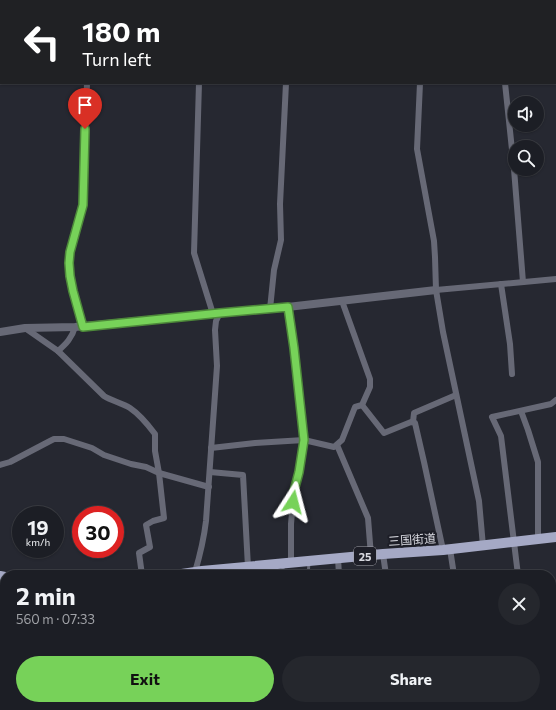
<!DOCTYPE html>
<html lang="en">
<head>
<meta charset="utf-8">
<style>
	body { margin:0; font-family:Commissioner,"Noto Sans JP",sans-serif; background:#25272d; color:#f1f3f6; height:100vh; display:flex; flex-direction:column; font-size:15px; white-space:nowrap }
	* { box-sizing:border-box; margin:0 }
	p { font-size:13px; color:#a0a2a7 }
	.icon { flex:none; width:22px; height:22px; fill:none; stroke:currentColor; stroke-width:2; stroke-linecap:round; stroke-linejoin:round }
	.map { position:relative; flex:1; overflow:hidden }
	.details { position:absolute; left:0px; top:570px; width:556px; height:140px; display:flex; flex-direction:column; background:#1c1e25; border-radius:16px 16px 0 0; box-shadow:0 1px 3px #0004,0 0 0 1px #3a3c42 }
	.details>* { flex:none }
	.top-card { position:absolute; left:0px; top:0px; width:556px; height:84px; box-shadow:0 1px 3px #0004,0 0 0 1px #3a3c42; background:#202124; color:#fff; overflow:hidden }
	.buttons { position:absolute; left:508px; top:96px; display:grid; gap:8px }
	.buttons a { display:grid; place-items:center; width:36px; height:36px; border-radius:50%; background:#1c1e25; box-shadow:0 1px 3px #0004,0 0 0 1px #3a3c42; font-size:20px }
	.speed { position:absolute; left:12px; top:506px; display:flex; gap:8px; font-size:20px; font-weight:700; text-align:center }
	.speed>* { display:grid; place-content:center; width:52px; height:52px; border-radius:50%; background:#1c1e25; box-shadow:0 1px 3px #0004,0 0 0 1px #3a3c42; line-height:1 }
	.speed small { font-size:10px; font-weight:400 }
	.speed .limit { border:6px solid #d22; background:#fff; color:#111 }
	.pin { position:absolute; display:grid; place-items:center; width:34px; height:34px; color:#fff; margin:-41px -17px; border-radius:50% 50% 50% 0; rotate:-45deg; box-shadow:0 0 4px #0007 }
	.pin .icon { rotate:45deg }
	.me { position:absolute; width:44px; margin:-22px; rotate:9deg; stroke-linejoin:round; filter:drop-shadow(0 0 3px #0008) }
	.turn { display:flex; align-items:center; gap:14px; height:84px; padding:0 16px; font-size:18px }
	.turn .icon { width:52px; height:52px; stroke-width:2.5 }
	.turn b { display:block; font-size:28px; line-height:34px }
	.round { display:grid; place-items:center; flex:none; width:42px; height:42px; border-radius:21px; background:#25272d }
	.overview { display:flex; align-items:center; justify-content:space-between; height:68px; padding:0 16px }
	h1 { font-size:24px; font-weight:700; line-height:30px }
	.cta { display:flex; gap:8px; margin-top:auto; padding:8px 16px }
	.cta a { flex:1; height:46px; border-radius:24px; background:#77d259; color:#111; font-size:16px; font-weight:700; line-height:46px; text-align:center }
	.cta a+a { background:#25272d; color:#f1f3f6 }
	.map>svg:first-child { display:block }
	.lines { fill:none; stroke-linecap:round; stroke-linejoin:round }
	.path { stroke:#808189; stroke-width:1.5; stroke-dasharray:3 2; stroke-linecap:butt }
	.service { stroke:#676976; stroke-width:3 }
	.minor { stroke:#676976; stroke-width:6 }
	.tertiary { stroke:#676976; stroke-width:8 }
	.primary { stroke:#a5a9c5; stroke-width:10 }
	.route-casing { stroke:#4d883a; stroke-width:10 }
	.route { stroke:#77d259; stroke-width:7 }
	.labels { text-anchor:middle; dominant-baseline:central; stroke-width:4; stroke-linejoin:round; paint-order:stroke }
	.shield { fill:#1d1e27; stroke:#a0a1a8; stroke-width:1 }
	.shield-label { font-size:11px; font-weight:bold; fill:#d8d9e0 }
	.street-label { font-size:12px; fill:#d8d9e0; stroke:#1d1e27 }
</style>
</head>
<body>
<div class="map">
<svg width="556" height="710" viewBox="0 0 556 710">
	<rect width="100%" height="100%" fill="#262831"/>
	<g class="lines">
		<!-- path -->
		<path class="path" d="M251,705V710"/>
		<!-- service -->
		<g class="service">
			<path d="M281,575L284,565"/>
			<path d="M308,575L309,563"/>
			<path d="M307,706L308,710"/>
		</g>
		<!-- minor -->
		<g class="minor">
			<path d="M89,1V0"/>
			<path d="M202,1V0"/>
			<path d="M288,1V0"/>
			<path d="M422,1V0"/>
			<path d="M517,1L518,0"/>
			<path d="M0,55H1"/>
			<path d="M555,74H556"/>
			<path d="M199,83L194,253L213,314"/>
			<path d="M420,83L417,149L434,241L435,257L436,290L443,332L479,501L483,546"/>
			<path d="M505,83L514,169L523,282"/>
			<path d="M501,284L510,344L512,374"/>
			<path d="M436,290L556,279"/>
			<path d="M288,307L294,348L304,440L299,472L294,491L291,524V563"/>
			<path d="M270,309L274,270L281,240L280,204L286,83"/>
			<path d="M83,327L73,291L70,276L69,263L70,252L83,205L87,83"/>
			<path d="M25,328L58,351L104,396C112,401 122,403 130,408C139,414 149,426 155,434V451L159,473L164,518L153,521L146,525L150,547L139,553L142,575"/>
			<path d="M58,351C66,344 72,338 75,327"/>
			<path d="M362,405L384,433L411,422L415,423L424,462L443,550"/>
			<path d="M521,411L528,430L538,462V539"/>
			<path d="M413,422L414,413L456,395"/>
			<path d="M337,445L368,518L371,556"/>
			<path d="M211,448L255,443L304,440L334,447L342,440L355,407L362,405L370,387V379L342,301"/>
			<path d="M0,465L10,462L50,441L54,439H64L92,448L104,455L131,464L146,467L159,473L209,487"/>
			<path d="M210,472L243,475L248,567"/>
			<path d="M450,549L454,575"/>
			<path d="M383,554L386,575"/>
			<path d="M338,558L339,575"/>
			<path d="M195,572C200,555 204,538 206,521L217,366L215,330L216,321L220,313"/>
			<path d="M518,575L501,436L492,417L551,404L556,400"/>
			<path d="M551,673L556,672"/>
			<path d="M551,693L556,704"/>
			<path d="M0,696L5,691"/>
			<path d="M90,705L92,710"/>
			<path d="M180,705L182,710"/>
			<path d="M345,705V710"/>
			<path d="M431,705L433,710"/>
			<path d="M473,705L474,710"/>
			<path d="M145,710L154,705"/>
			<path d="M516,710L528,705"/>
		</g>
		<!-- tertiary -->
		<path class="tertiary" d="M0,332L25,328L75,327L220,313L270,309L436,290"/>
		<!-- primary -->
		<g class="primary">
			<path d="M175,575L202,571L383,554L443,550L556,537"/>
			<path d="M0,576L5,577"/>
		</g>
	</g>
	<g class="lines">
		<defs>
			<path id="route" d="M85,129L83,205L70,252L69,263L70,276L73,291L83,327L220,313L288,307L294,348L304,440L299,472L294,491L293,502"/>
		</defs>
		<!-- route casing -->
		<use href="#route" class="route-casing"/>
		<!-- route -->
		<use href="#route" class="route"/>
	</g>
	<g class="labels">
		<!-- shield labels -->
		<rect class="shield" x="354" y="547" width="22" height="18" rx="3"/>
		<g class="shield-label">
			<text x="365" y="556">25</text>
		</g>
		<!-- street labels -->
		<g class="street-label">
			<text transform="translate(412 539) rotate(-4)">三国街道</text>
		</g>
	</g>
</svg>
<div class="buttons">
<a><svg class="icon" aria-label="sound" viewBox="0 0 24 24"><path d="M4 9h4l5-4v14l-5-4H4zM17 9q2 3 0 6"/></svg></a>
<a><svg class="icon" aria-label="search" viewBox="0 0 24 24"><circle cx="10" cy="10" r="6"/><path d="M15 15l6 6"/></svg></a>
</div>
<div class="speed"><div>19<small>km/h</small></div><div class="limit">30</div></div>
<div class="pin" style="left:85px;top:129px;background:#d93025"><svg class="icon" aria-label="arrive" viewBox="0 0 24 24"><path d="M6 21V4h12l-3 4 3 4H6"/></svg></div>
<svg class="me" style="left:293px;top:502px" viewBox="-20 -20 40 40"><path d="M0-17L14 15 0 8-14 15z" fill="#77d259" stroke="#fff" stroke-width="4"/></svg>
<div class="top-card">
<div class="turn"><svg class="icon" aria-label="left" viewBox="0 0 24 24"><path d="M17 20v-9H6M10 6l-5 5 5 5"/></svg><div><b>180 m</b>Turn left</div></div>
</div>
<section class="details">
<div class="overview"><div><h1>2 min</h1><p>560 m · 07:33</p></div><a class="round"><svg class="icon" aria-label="close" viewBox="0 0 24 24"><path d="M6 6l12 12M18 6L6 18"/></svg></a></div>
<div class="cta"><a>Exit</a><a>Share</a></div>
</section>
</div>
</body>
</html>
